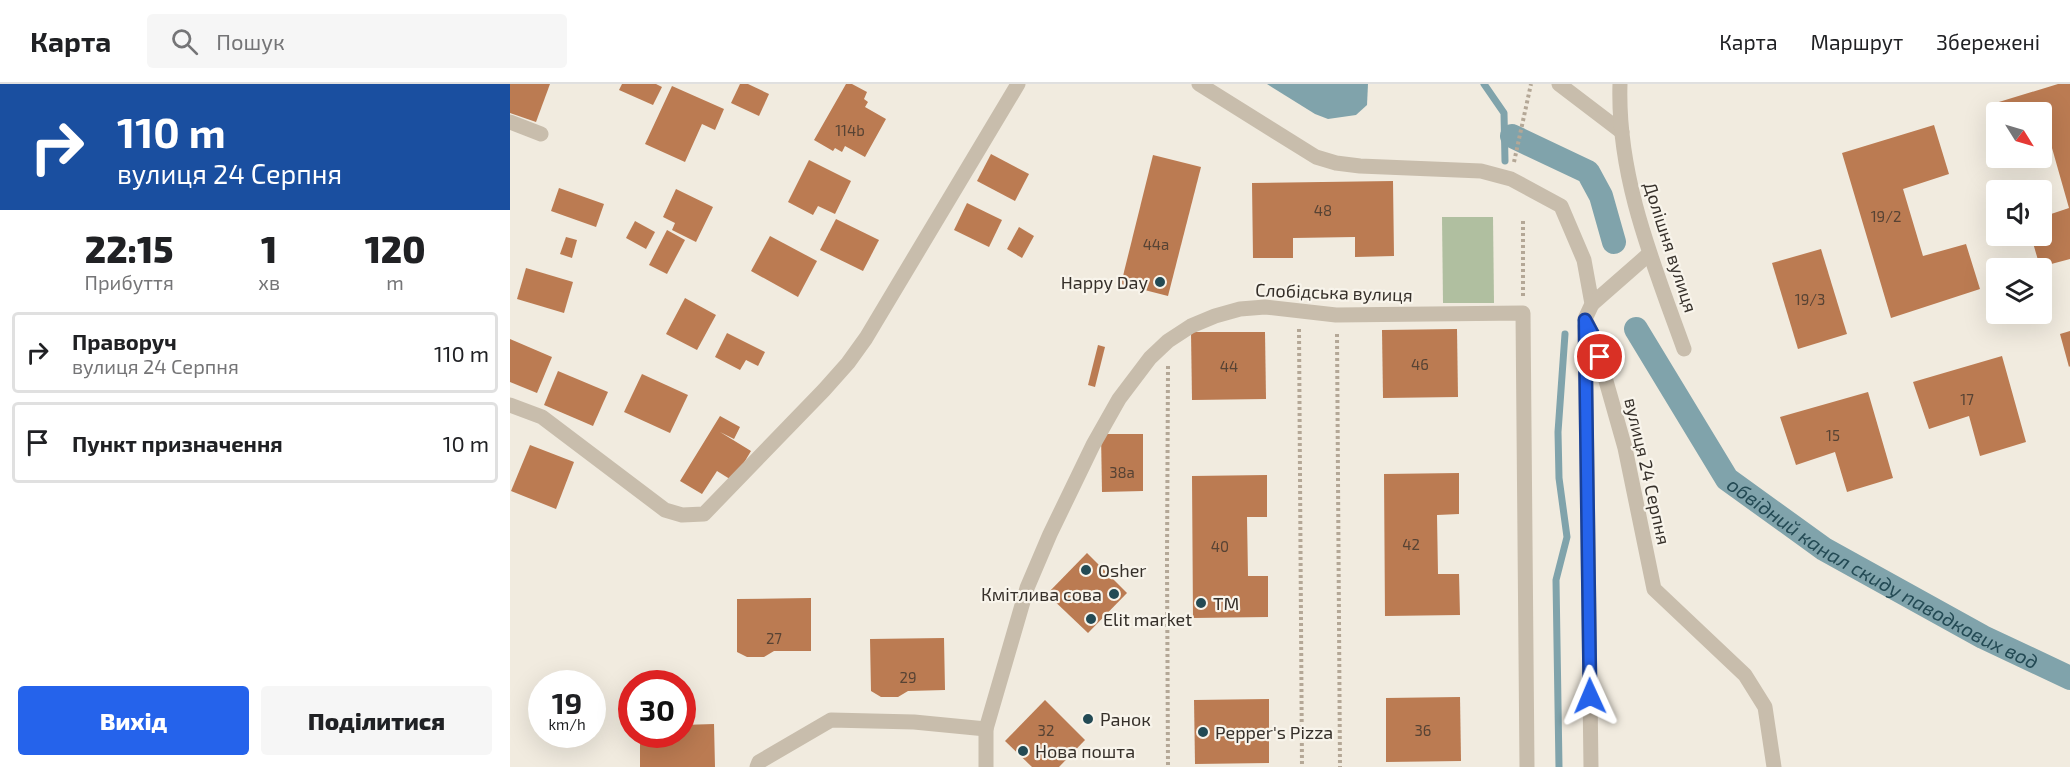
<!DOCTYPE html>
<html lang="uk">
<head>
<meta charset="utf-8">
<style>
	body { margin:0; font-family:"Exo 2",sans-serif; background:#f6f6f6; color:#202124; height:100vh; display:flex; flex-direction:column; font-size:22px; white-space:nowrap }
	* { box-sizing:border-box; margin:0 }
	p { font-size:20px; color:#757577 }
	.icon { flex:none; width:33px; height:33px; fill:none; stroke:currentColor; stroke-width:2; stroke-linecap:round; stroke-linejoin:round }
	.map { position:relative; flex:1; overflow:hidden }
	.sheet { display:flex; flex-direction:column; background:#fff; width:510px }
	.sheet>* { flex:none }
	.banner { background:#1a4fa0; color:#fff; overflow:hidden }
	.needle { width:39px; rotate:127deg }
	.tools { position:absolute; left:1476px; top:18px; display:grid; gap:12px }
	.tools a { display:grid; place-items:center; width:66px; height:66px; border-radius:6px; background:#fff; box-shadow:0 6px 24px #0002; font-size:30px }
	.speed { position:absolute; left:18px; top:586px; display:flex; gap:12px; font-size:30px; font-weight:700; text-align:center }
	.speed>* { display:grid; place-content:center; width:78px; height:78px; border-radius:50%; background:#fff; box-shadow:0 6px 24px #0002; line-height:1 }
	.speed small { font-size:15px; font-weight:400 }
	.speed .limit { border:9px solid #d22; background:#fff; color:#111 }
	.pin { position:absolute; display:grid; place-items:center; width:51px; height:51px; color:#fff; margin:-26px; border:3px solid #fff; border-radius:50%; box-shadow:0 2px 6px #0007 }
	.me { position:absolute; width:66px; margin:-33px; rotate:359deg; stroke-linejoin:round; filter:drop-shadow(0 0 4px #0008) }
	.turn { display:flex; align-items:center; gap:21px; height:126px; padding:0 18px; font-size:27px }
	.turn .icon { width:78px; height:78px; stroke-width:2.5 }
	.turn b { display:block; font-size:42px; line-height:51px }
	.eta { display:flex; justify-content:space-evenly; align-items:center; height:102px; text-align:center }
	.eta b { font-size:36px; font-weight:800; line-height:42px }
	.cta { display:flex; gap:12px; margin-top:auto; padding:12px 18px }
	.cta a { flex:1; height:69px; border-radius:6px; background:#2563eb; color:#fff; font-size:24px; font-weight:800; line-height:69px; text-align:center }
	.cta a+a { background:#f6f6f6; color:#202124 }
	ul { padding:0; list-style:none }
	li { display:flex; align-items:center; gap:18px; height:81px; margin:0 12px 9px; padding:0 6px; border:3px solid #e0e0e0; border-radius:6px }
	li div { flex:1 }
	li b { display:block; font-size:22px }
	li em { font-style:normal }
	header { display:flex; align-items:center; gap:36px; box-sizing:border-box; height:84px; padding:0 30px; background:#fff; border-bottom:2px solid #e0e0e0 }
	header strong { font-size:28px }
	nav { display:flex; gap:33px; margin-inline-start:auto; font-size:21px }
	.search { width:420px; height:54px; background:#f6f6f6; display:flex; align-items:center; gap:15px; box-sizing:border-box; padding:0 21px; border-radius:6px; color:#757577; font-size:22px }
	main { display:flex; flex:1; min-height:0 }
	.map>svg:first-child { display:block }
	.green { fill:#b0bfa0 }
	.water { fill:#80a3ab }
	.lines { fill:none; stroke-linecap:round; stroke-linejoin:round }
	.stream { stroke:#80a3ab; stroke-width:7 }
	.canal { stroke:#80a3ab; stroke-width:24 }
	.building { fill:#bb7b52 }
	.path { stroke:#b4a796; stroke-width:4; stroke-dasharray:3 3; stroke-linecap:butt }
	.minor { stroke:#c8bdac; stroke-width:15 }
	.route-casing { stroke:#184099; stroke-width:15 }
	.route { stroke:#2563eb; stroke-width:10 }
	.poi-dot { fill:#234a54; stroke:#f8f4eb; stroke-width:2 }
	.labels { text-anchor:middle; dominant-baseline:central; stroke-width:4.5; stroke-linejoin:round; paint-order:stroke }
	.number-label { font-size:15px; fill:#574334 }
	.street-label { font-size:18px; fill:#36302a; stroke:#f8f4eb }
	.poi-label { font-size:18px; fill:#36302a; stroke:#f8f4eb; text-anchor:start }
	.water-label { font-size:20px; font-style:italic; fill:#234a54; stroke:#f8f4eb }
</style>
</head>
<body>
<header>
<strong>Карта</strong>
<div class="search"><svg class="icon" aria-label="search" viewBox="0 0 24 24"><circle cx="10" cy="10" r="6"/><path d="M15 15l6 6"/></svg>Пошук</div>
<nav><a>Карта</a><a>Маршрут</a><a>Збережені</a></nav>
</header>
<main>
<section class="sheet">
<div class="banner">
<div class="turn"><svg class="icon" aria-label="right" viewBox="0 0 24 24"><path d="M7 20v-9h11M14 6l5 5-5 5"/></svg><div><b>110 m</b>вулиця 24 Серпня</div></div>
</div>
<div class="eta">
<div><b>22:15</b><p>Прибуття</p></div>
<div><b>1</b><p>хв</p></div>
<div><b>120</b><p>m</p></div>
</div>
<ul>
<li><svg class="icon" aria-label="right" viewBox="0 0 24 24"><path d="M7 20v-9h11M14 6l5 5-5 5"/></svg><div><b>Праворуч</b><p>вулиця 24 Серпня</p></div><em>110 m</em></li>
<li><svg class="icon" aria-label="arrive" viewBox="0 0 24 24"><path d="M6 21V4h12l-3 4 3 4H6"/></svg><div><b>Пункт призначення</b></div><em>10 m</em></li>
</ul>
<div class="cta"><a>Вихід</a><a>Поділитися</a></div>
</section>
<div class="map">
<svg width="1560" height="683" viewBox="0 0 1560 683">
	<rect width="100%" height="100%" fill="#f1ebdf"/>
	<!-- green -->
	<path class="green" d="M932,133H983L984,219H933Z"/>
	<!-- water -->
	<path class="water" d="M757,0H858L857,21L846,31L818,35L805,30Z"/>
	<g class="lines">
		<!-- stream -->
		<g class="stream">
			<path d="M974,0L994,29L995,77"/>
			<path d="M1049,683L1046,496L1057,453L1049,394L1048,348L1055,250"/>
		</g>
		<!-- canal -->
		<g class="canal">
			<path d="M1002,52L1078,88L1091,112L1104,158"/>
			<path id="s1" d="M1126,245L1217,395L1314,465L1473,553L1560,594"/>
		</g>
	</g>
	<!-- building -->
	<g class="building">
		<path d="M0,0H40L26,38L0,29Z"/>
		<path d="M112,0H146L152,3L143,21L109,6Z"/>
		<path d="M230,0H238L259,10L249,32L221,19Z"/>
		<path d="M336,0H342L357,8L354,15L358,18L355,23L376,35L355,73L335,62L332,68L325,64L323,67L304,56Z"/>
		<path d="M1548,0H1560V175L1530,183L1521,152H1532V133L1559,124L1540,57L1532,59V28H1486V46L1479,21Z"/>
		<path d="M162,2L214,25L205,46L192,40L175,78L135,60Z"/>
		<path d="M1424,41L1439,90L1393,105L1413,172L1456,160L1470,205L1381,234L1332,69Z"/>
		<path d="M481,70L519,90L505,117L467,97Z"/>
		<path d="M643,71L691,83L658,212L611,200Z"/>
		<path d="M299,76L341,97L325,130L308,122L303,131L278,118Z"/>
		<path d="M883,97L884,172L845,173V153L783,154V174H743L742,99Z"/>
		<path d="M49,104L94,120L86,143L41,127Z"/>
		<path d="M166,105L203,123L186,158L162,146L165,139L153,133Z"/>
		<path d="M457,119L492,136L479,163L444,146Z"/>
		<path d="M326,135L369,156L353,187L310,166Z"/>
		<path d="M125,137L145,148L136,165L116,154Z"/>
		<path d="M509,143L524,152L512,174L497,165Z"/>
		<path d="M157,146L175,156L157,190L139,181Z"/>
		<path d="M260,152L307,177L288,213L241,187Z"/>
		<path d="M56,153L67,156L62,174L50,170Z"/>
		<path d="M1311,165L1337,250L1288,265L1262,179Z"/>
		<path d="M16,184L63,198L54,229L7,215Z"/>
		<path d="M175,214L206,231L187,266L156,250Z"/>
		<path d="M947,245L948,313L873,314L872,246Z"/>
		<path d="M1560,247V282L1559,283L1550,250Z"/>
		<path d="M681,248H755L756,315L682,316Z"/>
		<path d="M217,249L255,268L248,282L236,276L230,286L205,273Z"/>
		<path d="M0,255L42,273L27,309L0,298Z"/>
		<path d="M588,261L595,263L585,303L578,301Z"/>
		<path d="M1492,272L1516,358L1470,372L1459,332L1419,345L1403,298Z"/>
		<path d="M48,287L98,308L83,342L34,321Z"/>
		<path d="M132,290L178,311L160,349L114,328Z"/>
		<path d="M1358,308L1383,394L1337,408L1325,368L1286,381L1270,333Z"/>
		<path d="M210,332L230,343L224,355L210,348L241,367L223,397L207,387L192,410L170,397Z"/>
		<path d="M591,350H633V407L592,408Z"/>
		<path d="M20,361L64,378L46,425L1,407Z"/>
		<path d="M949,389V430L927,431L928,490H949L950,531L875,532L874,390Z"/>
		<path d="M757,391V433H737L738,492H758V533L683,534L682,392Z"/>
		<path d="M577,469L617,509L578,549L537,510Z"/>
		<path d="M301,514V567H264L254,573H237L227,568V515Z"/>
		<path d="M434,554L435,606L398,607L388,613H371L361,607L360,555Z"/>
		<path d="M950,613L951,677L876,678V614Z"/>
		<path d="M759,615V679L685,680L684,616Z"/>
		<path d="M535,616L575,656L549,683H522L495,657Z"/>
		<path d="M204,640L205,683H130V651H172V641Z"/>
	</g>
	<g class="lines">
		<!-- path -->
		<g class="path">
			<path d="M1004,78L1021,0"/>
			<path d="M1013,212V135"/>
			<path d="M789,245L792,683"/>
			<path d="M827,250L830,683"/>
			<path d="M658,282L657,477L658,683"/>
		</g>
		<!-- minor -->
		<g class="minor">
			<path d="M689,0L806,73L826,79L850,82L971,87L1001,95L1051,122L1074,176L1082,220L1075,235L1083,251L1115,364L1144,505L1235,591L1255,623L1264,683"/>
			<path d="M1049,0L1112,48"/>
			<path d="M1110,0C1107,93 1143,179 1174,265"/>
			<path d="M0,38L31,50"/>
			<path d="M1082,220L1139,170"/>
			<path d="M1075,242L1081,683"/>
			<path d="M0,321L32,333L155,426L172,431L194,430L314,306L338,279L356,254L508,0"/>
			<path d="M247,683L249,678L321,636L404,638L476,645"/>
			<path d="M476,683V645L517,504L540,450L583,361L609,315L640,274L658,257L681,242L705,232L730,225L755,223L826,231L1013,229L1017,683"/>
		</g>
	</g>
	<g class="lines">
		<defs>
			<path id="route" d="M1080,612L1075,236L1083,251L1090,273"/>
		</defs>
		<!-- route casing -->
		<use href="#route" class="route-casing"/>
		<!-- route -->
		<use href="#route" class="route"/>
	</g>
	<!-- markers -->
	<g class="poi-dot">
		<circle cx="650" cy="198" r="6"/>
		<circle cx="576" cy="486" r="6"/>
		<circle cx="604" cy="510" r="6"/>
		<circle cx="691" cy="519" r="6"/>
		<circle cx="581" cy="535" r="6"/>
		<circle cx="578" cy="635" r="6"/>
		<circle cx="693" cy="648" r="6"/>
		<circle cx="513" cy="667" r="6"/>
	</g>
	<g class="labels">
		<!-- number labels -->
		<g class="number-label">
			<text x="340" y="46">114b</text>
			<text x="813" y="126">48</text>
			<text x="1376" y="132">19/2</text>
			<text x="646" y="160">44а</text>
			<text x="1300" y="215">19/3</text>
			<text x="910" y="280">46</text>
			<text x="719" y="282">44</text>
			<text x="1457" y="315">17</text>
			<text x="1323" y="351">15</text>
			<text x="612" y="388">38а</text>
			<text x="901" y="460">42</text>
			<text x="710" y="462">40</text>
			<text x="264" y="554">27</text>
			<text x="398" y="593">29</text>
			<text x="536" y="646">32</text>
			<text x="913" y="646">36</text>
		</g>
		<!-- street labels -->
		<g class="street-label">
			<text transform="translate(1161 163) rotate(72)">Долішня вулиця</text>
			<text transform="translate(824 208) rotate(2)">Слобідська вулиця</text>
			<text transform="translate(1138 387) rotate(77)">вулиця 24 Серпня</text>
		</g>
		<!-- poi labels -->
		<g class="poi-label">
			<text x="638" y="198" text-anchor="end">Happy Day</text>
			<text x="588" y="486">Osher</text>
			<text x="592" y="510" text-anchor="end">Кмітлива сова</text>
			<text x="703" y="519">TM</text>
			<text x="593" y="535">Elit market</text>
			<text x="590" y="635">Ранок</text>
			<text x="705" y="648">Pepper's Pizza</text>
			<text x="525" y="667">Нова пошта</text>
		</g>
		<!-- water labels -->
		<g class="water-label">
			<text stroke="none"><textPath href="#s1" startOffset="358">обвідний канал скиду паводкових вод</textPath></text>
		</g>
	</g>
</svg>
<div class="tools">
<a><svg class="needle" viewBox="-14 -14 28 28"><path d="M0-13l5 13h-10z" fill="#e53935"/><path d="M0 13l5-13h-10z" fill="#757577"/></svg></a>
<a><svg class="icon" aria-label="sound" viewBox="0 0 24 24"><path d="M4 9h4l5-4v14l-5-4H4zM17 9q2 3 0 6"/></svg></a>
<a><svg class="icon" aria-label="layers" viewBox="0 0 24 24"><path d="M12 4l9 5-9 5-9-5zM3 14l9 5 9-5"/></svg></a>
</div>
<div class="speed"><div>19<small>km/h</small></div><div class="limit">30</div></div>
<div class="pin" style="left:1090px;top:273px;background:#d93025"><svg class="icon" aria-label="arrive" viewBox="0 0 24 24"><path d="M6 21V4h12l-3 4 3 4H6"/></svg></div>
<svg class="me" style="left:1080px;top:612px" viewBox="-20 -20 40 40"><path d="M0-17L14 15 0 8-14 15z" fill="#2563eb" stroke="#fff" stroke-width="4"/></svg>
</div>
</main>
</body>
</html>
